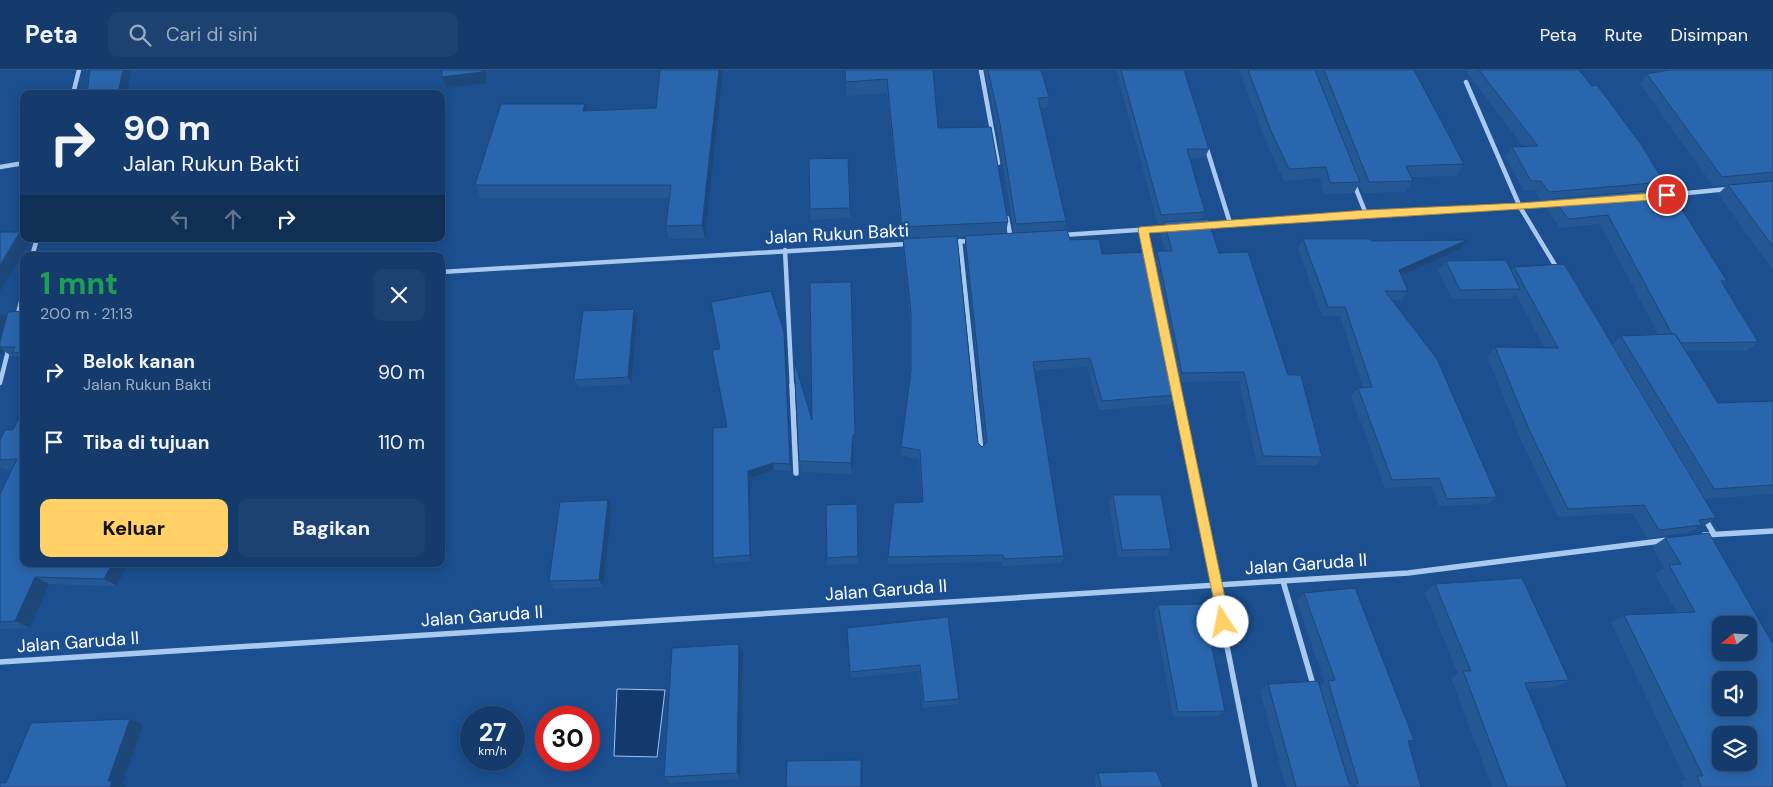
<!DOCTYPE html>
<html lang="id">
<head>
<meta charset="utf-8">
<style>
	body { margin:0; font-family:"DM Sans",sans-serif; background:#1d4271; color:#f1f3f6; height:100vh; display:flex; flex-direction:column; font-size:19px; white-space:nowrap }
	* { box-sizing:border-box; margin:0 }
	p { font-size:16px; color:#9dadc1 }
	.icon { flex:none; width:28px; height:28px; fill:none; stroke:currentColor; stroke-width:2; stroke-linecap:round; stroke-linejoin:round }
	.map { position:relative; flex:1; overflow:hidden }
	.sheet { position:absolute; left:20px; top:182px; width:425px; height:315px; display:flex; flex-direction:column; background:#143b6b; border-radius:10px; box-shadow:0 2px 12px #0003,0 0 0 1px #33557e }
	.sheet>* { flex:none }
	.hud { position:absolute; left:20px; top:20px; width:425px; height:152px; border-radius:10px; box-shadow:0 2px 12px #0003,0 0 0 1px #33557e; background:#143b6b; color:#f1f3f6; overflow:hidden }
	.needle { width:32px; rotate:252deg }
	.controls { position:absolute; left:1712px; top:546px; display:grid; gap:10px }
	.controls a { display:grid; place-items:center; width:45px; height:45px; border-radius:10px; background:#143b6b; box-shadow:0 2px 12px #0003,0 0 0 1px #33557e; font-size:25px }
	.speed { position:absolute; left:460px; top:636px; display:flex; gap:10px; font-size:25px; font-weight:700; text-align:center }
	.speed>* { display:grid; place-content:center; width:65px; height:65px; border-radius:50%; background:#143b6b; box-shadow:0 2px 12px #0003,0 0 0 1px #33557e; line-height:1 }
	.speed small { font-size:12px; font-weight:400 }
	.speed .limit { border:8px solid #d22; background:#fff; color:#111 }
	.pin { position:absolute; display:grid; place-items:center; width:42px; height:42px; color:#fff; margin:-21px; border:2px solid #fff; border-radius:50%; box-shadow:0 1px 5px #0007 }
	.me { position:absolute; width:55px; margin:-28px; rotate:349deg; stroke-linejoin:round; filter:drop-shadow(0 0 4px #0008) }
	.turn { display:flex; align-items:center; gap:18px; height:105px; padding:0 20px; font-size:22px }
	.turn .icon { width:65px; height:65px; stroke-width:2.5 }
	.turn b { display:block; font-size:35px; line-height:42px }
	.lanes { display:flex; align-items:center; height:48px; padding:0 20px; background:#0003; justify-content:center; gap:25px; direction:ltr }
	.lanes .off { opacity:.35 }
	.round { display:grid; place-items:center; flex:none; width:52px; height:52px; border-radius:10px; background:#1d4271 }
	.head { display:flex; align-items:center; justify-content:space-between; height:85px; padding:0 20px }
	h1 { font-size:30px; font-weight:800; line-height:38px; color:#1e9e55 }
	.action { display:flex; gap:10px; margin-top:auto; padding:10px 20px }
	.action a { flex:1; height:58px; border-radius:10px; background:#ffd166; color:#111; font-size:20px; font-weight:800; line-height:58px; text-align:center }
	.action a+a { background:#1d4271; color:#f1f3f6 }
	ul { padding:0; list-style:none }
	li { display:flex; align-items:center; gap:15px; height:70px; padding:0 20px }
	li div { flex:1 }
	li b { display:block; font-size:19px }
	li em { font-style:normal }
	header { display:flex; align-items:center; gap:30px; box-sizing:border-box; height:70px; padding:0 25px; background:#143b6b; border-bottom:1px solid #33557e }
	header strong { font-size:24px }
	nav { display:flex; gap:28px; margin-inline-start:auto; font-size:18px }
	.search { width:350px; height:45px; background:#1d4271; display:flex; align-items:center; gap:12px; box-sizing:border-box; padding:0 18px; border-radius:10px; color:#9dadc1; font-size:19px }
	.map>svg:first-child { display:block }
	.water { fill:#123a6d; stroke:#9cc4f0 }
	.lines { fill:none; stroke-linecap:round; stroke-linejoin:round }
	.street-far1 { stroke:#a9c9ee; stroke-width:4.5 }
	.street { stroke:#a9c9ee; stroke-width:5.5 }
	.wall { fill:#245895; fill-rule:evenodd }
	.shaded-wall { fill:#1d4779 }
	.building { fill:#2a66ad; stroke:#1d4779; fill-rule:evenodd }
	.route { fill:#ffd166; stroke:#a68842 }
	.labels { text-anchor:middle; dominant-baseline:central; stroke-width:5; stroke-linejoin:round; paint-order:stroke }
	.street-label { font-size:18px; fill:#fff; stroke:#1b4f8f }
</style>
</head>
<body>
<header>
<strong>Peta</strong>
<div class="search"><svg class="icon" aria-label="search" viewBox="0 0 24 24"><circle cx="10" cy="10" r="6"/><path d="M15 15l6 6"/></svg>Cari di sini</div>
<nav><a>Peta</a><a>Rute</a><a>Disimpan</a></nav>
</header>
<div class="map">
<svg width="1773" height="717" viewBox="0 0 1773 717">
	<rect width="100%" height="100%" fill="#1b4f8f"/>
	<!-- water -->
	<path class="water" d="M617,619L665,620L657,687L614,686Z"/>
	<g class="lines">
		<!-- street-far1 -->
		<g class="street-far1">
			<path d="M981,0L998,93"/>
			<path d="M1466,12L1520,137L1558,200"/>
			<path d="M73,24L79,0"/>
			<path d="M1206,76L1230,153"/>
			<path d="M0,97L24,93"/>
			<path d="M1354,114L1366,144"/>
			<path d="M1667,125L1728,119"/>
			<path d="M1007,148L1011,169"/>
			<path d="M1205,155L1556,134"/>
			<path d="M1143,159L1149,188"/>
			<path d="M1063,165L1167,158"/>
			<path d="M960,171L975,317"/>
			<path d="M951,172L970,171"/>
			<path d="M785,180L792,317"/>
			<path d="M32,186L37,169"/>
			<path d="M441,202L907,174"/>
			<path d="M17,247L24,220"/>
			<path d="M1172,299L1176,317"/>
			<path d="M0,313L9,277"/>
		</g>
		<!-- street -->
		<g class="street">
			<path d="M792,315L796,403"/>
			<path d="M974,315L981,381"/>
			<path d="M1175,315L1255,717"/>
			<path d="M1705,449L1714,464"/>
			<path d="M1704,465L1773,461"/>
			<path d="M1283,511L1314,618"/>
			<path d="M0,592L1408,503L1668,470"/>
		</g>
	</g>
	<!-- wall -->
	<g class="wall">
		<path d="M660,0H723L705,168L669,169L666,156L670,128H481L475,115L587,40L656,38Z"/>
		<path d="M845,0H933L938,58L1008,152L1006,163H1014L998,65L985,0H1041L1049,27L1047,38H1040L1066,151L1064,160L1070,170L1102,184L1174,303L1170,312L1175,325L1171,334L1099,340L1087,297L1035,300L1064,486L1062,493L1002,496V492L888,494V487L922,432L919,389L901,385V377L910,304V251L903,178V170H902L887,23L847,26ZM965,167V175L985,374L982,377L978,373L957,168Z"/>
		<path d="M1116,0H1184L1209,79L1205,88L1190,89L1205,142L1202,150L1219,183L1288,305L1322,387L1316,395H1257L1239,311L1178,312L1154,191L1157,181H1165L1160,163L1163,154L1158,155Z"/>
		<path d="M1239,0H1414L1464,94L1457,106L1411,107L1413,111L1406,122L1362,123L1359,114L1354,123L1324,124L1320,108L1284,111L1266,72Z"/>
		<path d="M1465,0H1579L1664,112L1656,121L1727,211L1723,215L1758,272L1747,281H1686L1718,333L1773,331V424L1705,429L1716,448L1704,456H1700L1690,462L1647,468L1633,443L1558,447L1521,370L1487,286L1495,277H1544L1516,224L1511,229H1452L1438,201L1446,191L1511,200L1514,197L1612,275L1621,266L1658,264L1600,154L1560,158L1547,139L1554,130L1541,131L1534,120L1524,121L1505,87L1512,77H1524Z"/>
		<path d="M1773,0V200L1718,124L1727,115L1713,116L1640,14L1647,4Z"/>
		<path d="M848,88L850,148L811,150L810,139Z"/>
		<path d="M1303,169L1372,171L1460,179L1401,206L1408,221L1401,230H1392L1497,427L1488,434L1439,436L1431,416L1385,418L1351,326L1358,318L1363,317L1340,246H1322L1298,178Z"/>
		<path d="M851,212L855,376H854L852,404L801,402L799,391L812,350Z"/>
		<path d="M634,239L637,246L631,314L578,317L574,310Z"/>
		<path d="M24,241V292L17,286H11L4,281L3,286H0V243L7,248Z"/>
		<path d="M784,262L786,271L791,401L774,400L750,408L751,491L716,494L713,488Z"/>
		<path d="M24,338V494H128L117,516L49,514L30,558L0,559V424L13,399H3L0,397V370L13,360Z"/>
		<path d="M1113,425L1171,479L1167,486L1118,487L1109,433Z"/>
		<path d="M857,434L858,494L827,495V488Z"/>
		<path d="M612,438L603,517L554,519L549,511Z"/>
		<path d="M1709,463L1773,717H1683L1681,711L1686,710L1611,553L1624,545L1677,543L1655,504L1664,498L1652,477L1665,468Z"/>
		<path d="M1435,514L1569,610L1555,617L1528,619L1567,717H1492L1451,608L1458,604L1425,523Z"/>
		<path d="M1304,523L1414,670L1409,673L1421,717H1286L1260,621L1268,614L1320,617L1325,613L1297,531Z"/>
		<path d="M1158,535L1225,641L1219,646L1173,647L1154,542Z"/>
		<path d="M948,547L959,629L958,634L923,638L919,601L851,608L847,558Z"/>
		<path d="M739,574L743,583L740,709L670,713L664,707Z"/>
		<path d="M1098,703L1163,717H1096L1095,707Z"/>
	</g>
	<!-- shaded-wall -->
	<g class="shaded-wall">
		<path d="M123,0H131L127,24H94Z"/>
		<path d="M482,0H486V13L447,18L442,7Z"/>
		<path d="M719,0H723L705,168L702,155Z"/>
		<path d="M585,34L589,48L583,41Z"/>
		<path d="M20,162L24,165V169H28L31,171L0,221V195Z"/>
		<path d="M1467,170L1460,179L1392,210L1399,200Z"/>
		<path d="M634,239L637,246L631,314L628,307Z"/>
		<path d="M1,243L12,252L0,277V245Z"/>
		<path d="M784,262L786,271L791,401L790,394Z"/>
		<path d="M0,278L4,281L3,286L0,284Z"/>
		<path d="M853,365L854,376L852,404L851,393Z"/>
		<path d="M773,393L774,400L750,408L751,491L750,485L748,401Z"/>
		<path d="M608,430L612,438L603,517L599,510Z"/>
		<path d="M112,494H128L117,516L104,509Z"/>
		<path d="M35,507L49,514L30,558L15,551Z"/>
		<path d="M739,574L743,583L740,709L737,703Z"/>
		<path d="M130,649L143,655L122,714L126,715V717H110L108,711Z"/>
	</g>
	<!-- building -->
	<g class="building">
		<path d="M90,0H123L119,19L94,24H87Z"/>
		<path d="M442,0H482V2L442,7Z"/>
		<path d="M660,0H719L702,155L666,156L671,115H475L501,34H585L583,41L656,38Z"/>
		<path d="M845,0H933L938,58L991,57L1008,152L902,157L887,9L846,12Z"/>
		<path d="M988,0H1041L1049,27L1038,28L1066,151L1016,154L1000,54Z"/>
		<path d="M1121,0H1184L1209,79H1187L1205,142L1161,145Z"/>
		<path d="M1248,0H1315L1360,112L1330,113L1326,97L1289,99L1271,61Z"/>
		<path d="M1324,0H1414L1464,94L1406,96L1413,111L1369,112Z"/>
		<path d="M1479,0H1579L1592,16L1597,15L1640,73L1664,112L1549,122L1541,111H1531L1512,77L1538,76Z"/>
		<path d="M1668,0H1773V102L1722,107L1647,4Z"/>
		<path d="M848,88L850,138L810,139L809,89Z"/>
		<path d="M1773,111V177L1728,115Z"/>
		<path d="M1669,119L1727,211H1721L1758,272L1681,273L1675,264H1672L1608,145L1568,149L1554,129Z"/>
		<path d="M1208,149L1219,183L1248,182L1288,305H1301L1322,387L1263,386L1244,302L1182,303L1157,181H1172L1164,152Z"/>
		<path d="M1067,160L1070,170L1099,169L1102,184L1149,182L1174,303H1167L1175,325L1102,331L1090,288L1033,292L1064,486L1004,489L1003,485L888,487L894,433L923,432L920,380L901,377L911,301V242L903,169L957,166L978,373L982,377L987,372L965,166Z"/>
		<path d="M0,162H20L0,195Z"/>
		<path d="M1303,169H1371L1372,171L1467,170L1399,200L1408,221H1385L1437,289L1497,427L1447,429L1439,408L1392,410L1358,318L1372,317L1345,237H1328Z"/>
		<path d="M1506,190L1520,219L1460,220L1446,191Z"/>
		<path d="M1564,194L1716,448L1699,450L1702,455L1659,460L1644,435L1568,439L1530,362L1495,277L1558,278L1514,197Z"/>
		<path d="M851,212L855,365H853L851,393L799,391L794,290L812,350L810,213Z"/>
		<path d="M771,221L784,262L790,394L773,393L748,401L750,485L713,488V358L727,357L712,280L720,279L711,232Z"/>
		<path d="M634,239L628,307L574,310L583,241Z"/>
		<path d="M24,241V282L12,283L15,277H0V272L8,242Z"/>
		<path d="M1675,264L1718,333L1773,331V415L1714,419L1621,266Z"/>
		<path d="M24,338V494H112L104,509L35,507L15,551L0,552V424L17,389L0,390V370L5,360H13Z"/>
		<path d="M1113,425H1161L1171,479L1122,480Z"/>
		<path d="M608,430L599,510L549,511L560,432Z"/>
		<path d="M857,434L858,486L827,488L826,435Z"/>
		<path d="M1709,463L1773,574V717H1701L1697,706H1703L1624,545L1695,542L1669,495L1681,494L1665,468ZM1721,555H1749V582H1721ZM1721,610H1749V638H1721ZM1721,665H1749V692H1721Z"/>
		<path d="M1522,508L1569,610L1525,613L1567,717H1507L1463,601H1471L1435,514Z"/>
		<path d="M1355,518L1414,670L1408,671L1421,717H1296L1268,614L1318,611L1349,713L1354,717L1358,713L1328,611L1335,610L1304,523Z"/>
		<path d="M1203,534L1225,641L1178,642L1158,535Z"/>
		<path d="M948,547L959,629L924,632L920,595L850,602L847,558Z"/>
		<path d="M739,574L737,703L664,707L672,578Z"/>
		<path d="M130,649L108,711H112L110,717H0V713H6L31,653Z"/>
		<path d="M861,690V717H786L787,691Z"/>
		<path d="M1156,701L1163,717H1101L1098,703Z"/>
	</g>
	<!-- route -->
	<path class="route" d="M1667,122L1672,125L1667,129C1494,142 1322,150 1149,163L1230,552L1228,556L1223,558L1219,556L1138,159L1140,157L1366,140L1520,133Z"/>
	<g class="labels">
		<!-- street labels -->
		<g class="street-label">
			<text transform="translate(837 164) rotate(-3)">Jalan Rukun Bakti</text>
			<text transform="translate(1306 494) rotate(-4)">Jalan Garuda II</text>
			<text transform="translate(886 520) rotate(-4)">Jalan Garuda II</text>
			<text transform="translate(482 546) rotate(-4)">Jalan Garuda II</text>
			<text transform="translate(78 572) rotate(-4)">Jalan Garuda II</text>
		</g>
	</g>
</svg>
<div class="controls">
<a><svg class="needle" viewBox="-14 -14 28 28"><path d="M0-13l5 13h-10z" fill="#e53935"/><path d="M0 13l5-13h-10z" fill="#9dadc1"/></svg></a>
<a><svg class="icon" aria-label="sound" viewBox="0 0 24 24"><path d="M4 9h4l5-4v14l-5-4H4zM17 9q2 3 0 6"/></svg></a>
<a><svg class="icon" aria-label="layers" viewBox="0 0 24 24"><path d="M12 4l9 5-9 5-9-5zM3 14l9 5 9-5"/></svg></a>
</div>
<div class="speed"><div>27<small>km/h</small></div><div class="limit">30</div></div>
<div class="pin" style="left:1667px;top:125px;background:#d93025"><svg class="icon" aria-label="arrive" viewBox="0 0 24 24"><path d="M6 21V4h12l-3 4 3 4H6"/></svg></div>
<svg class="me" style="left:1223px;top:552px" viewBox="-20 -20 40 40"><circle r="19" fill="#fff"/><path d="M0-13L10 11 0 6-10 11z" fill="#ffd166"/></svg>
<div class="hud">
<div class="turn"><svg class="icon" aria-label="right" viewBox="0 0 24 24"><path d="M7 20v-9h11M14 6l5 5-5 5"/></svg><div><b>90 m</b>Jalan Rukun Bakti</div></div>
<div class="lanes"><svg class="icon off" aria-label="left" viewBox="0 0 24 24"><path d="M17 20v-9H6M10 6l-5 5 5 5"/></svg><svg class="icon off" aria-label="ahead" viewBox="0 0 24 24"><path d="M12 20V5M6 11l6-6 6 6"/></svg><svg class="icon" aria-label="right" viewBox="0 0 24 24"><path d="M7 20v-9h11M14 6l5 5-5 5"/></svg></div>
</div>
<section class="sheet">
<div class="head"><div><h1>1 mnt</h1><p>200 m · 21:13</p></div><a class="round"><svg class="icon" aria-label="close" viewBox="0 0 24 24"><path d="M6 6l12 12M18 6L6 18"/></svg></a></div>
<ul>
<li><svg class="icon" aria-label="right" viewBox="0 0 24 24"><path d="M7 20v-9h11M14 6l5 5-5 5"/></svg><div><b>Belok kanan</b><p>Jalan Rukun Bakti</p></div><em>90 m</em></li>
<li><svg class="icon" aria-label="arrive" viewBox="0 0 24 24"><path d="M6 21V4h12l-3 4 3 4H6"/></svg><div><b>Tiba di tujuan</b></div><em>110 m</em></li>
</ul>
<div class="action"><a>Keluar</a><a>Bagikan</a></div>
</section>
</div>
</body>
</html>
